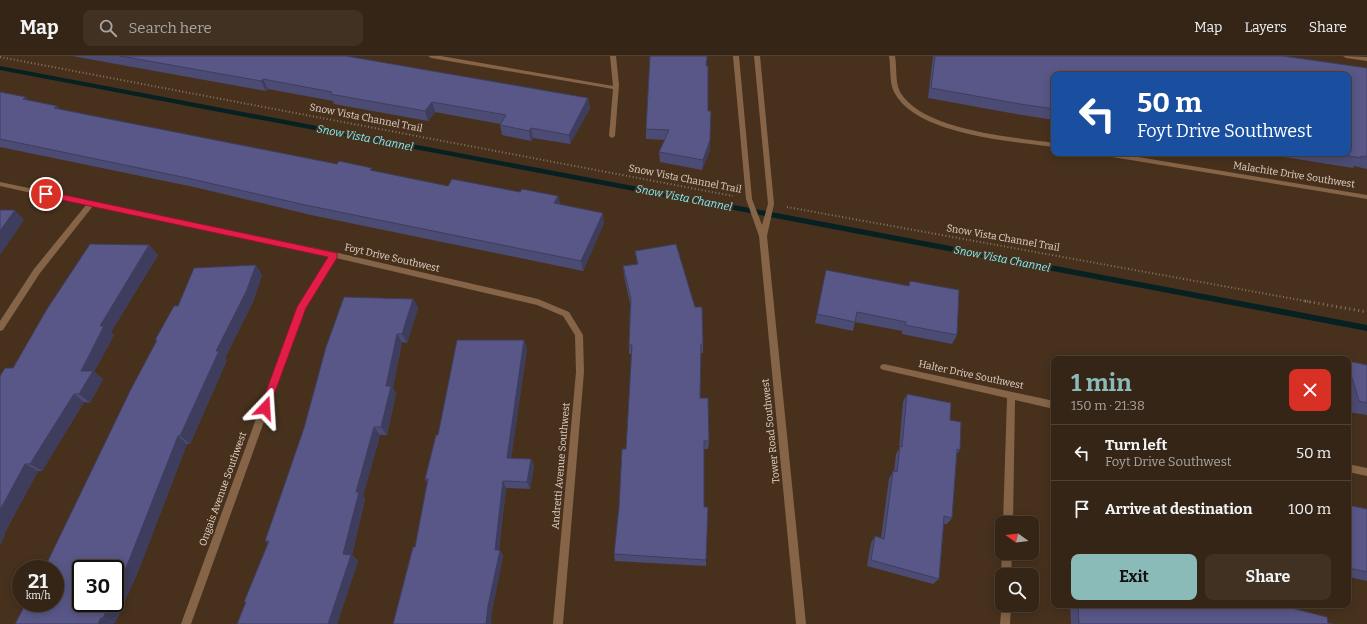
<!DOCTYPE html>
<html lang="en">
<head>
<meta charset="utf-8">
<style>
	body { margin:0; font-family:Bitter,serif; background:#403123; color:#f1f3f6; height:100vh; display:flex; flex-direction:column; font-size:15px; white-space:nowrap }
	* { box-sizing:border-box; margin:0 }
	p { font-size:13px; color:#aaa5a1 }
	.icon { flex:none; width:22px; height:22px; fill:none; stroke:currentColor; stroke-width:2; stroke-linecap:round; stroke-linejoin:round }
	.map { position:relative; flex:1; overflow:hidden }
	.side { position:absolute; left:1051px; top:300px; width:300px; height:252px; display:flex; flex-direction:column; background:#352516; border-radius:8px; box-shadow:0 2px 10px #0003,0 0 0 1px #4f4235 }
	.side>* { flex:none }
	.guide { position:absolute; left:1051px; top:16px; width:300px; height:84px; border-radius:8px; box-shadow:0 2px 10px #0003,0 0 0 1px #4f4235; background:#1a4fa0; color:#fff; overflow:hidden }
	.needle { width:26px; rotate:285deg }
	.buttons { position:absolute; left:995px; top:460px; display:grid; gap:8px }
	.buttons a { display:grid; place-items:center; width:44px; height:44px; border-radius:8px; background:#352516; box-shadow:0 2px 10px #0003,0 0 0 1px #4f4235; font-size:20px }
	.speed { position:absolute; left:12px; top:504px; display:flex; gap:8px; font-size:20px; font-weight:700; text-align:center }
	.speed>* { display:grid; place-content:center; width:52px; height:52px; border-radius:50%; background:#352516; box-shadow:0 2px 10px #0003,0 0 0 1px #4f4235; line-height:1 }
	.speed small { font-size:10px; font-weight:400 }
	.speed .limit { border:2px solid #111; border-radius:6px; background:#fff; color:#111 }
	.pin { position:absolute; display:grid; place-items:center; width:34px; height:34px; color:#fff; margin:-17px; border:2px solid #fff; border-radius:50%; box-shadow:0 1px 4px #0007 }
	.me { position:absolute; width:44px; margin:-22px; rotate:20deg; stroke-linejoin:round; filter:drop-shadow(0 0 3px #0008) }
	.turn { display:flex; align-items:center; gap:14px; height:84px; padding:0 20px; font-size:18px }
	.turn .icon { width:52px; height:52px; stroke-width:2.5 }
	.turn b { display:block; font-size:28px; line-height:34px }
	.round { display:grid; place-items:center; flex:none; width:42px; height:42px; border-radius:8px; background:#403123 }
	.overview { display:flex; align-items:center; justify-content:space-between; height:68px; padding:0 20px }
	h1 { font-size:24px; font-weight:700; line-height:30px; color:#8bbbb9 }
	.button { display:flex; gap:8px; margin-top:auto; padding:8px 20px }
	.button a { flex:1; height:46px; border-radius:8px; background:#8bbbb9; color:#111; font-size:16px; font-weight:700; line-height:46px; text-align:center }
	.button a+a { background:#403123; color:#f1f3f6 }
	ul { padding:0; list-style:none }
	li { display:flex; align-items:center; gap:12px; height:56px; padding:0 20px; border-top:1px solid #4f4235 }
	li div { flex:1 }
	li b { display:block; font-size:15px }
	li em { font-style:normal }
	header { display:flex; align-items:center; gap:24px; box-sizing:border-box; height:56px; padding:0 20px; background:#352516; border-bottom:1px solid #4f4235 }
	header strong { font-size:19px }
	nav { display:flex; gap:22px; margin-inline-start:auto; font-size:14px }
	.search { width:280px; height:36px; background:#403123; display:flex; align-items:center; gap:10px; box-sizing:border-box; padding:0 14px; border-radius:8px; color:#aaa5a1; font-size:15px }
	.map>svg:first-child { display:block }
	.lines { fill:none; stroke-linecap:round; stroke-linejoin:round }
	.stream { fill:#072022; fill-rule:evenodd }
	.path-far1 { stroke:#897666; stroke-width:2; stroke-dasharray:1 2.5; stroke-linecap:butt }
	.path { stroke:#897666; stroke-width:3; stroke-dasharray:1 3.5; stroke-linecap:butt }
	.minor { fill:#866447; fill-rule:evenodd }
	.tertiary { fill:#866447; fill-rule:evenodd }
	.wall { fill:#4c4b74 }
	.shaded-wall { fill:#3e3d5e }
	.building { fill:#585787; stroke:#3e3d5e }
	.route { fill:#e11d48; stroke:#92132f }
	.labels { text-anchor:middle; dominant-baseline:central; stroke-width:4; stroke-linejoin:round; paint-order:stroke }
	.street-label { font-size:10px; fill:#e0d1c6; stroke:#47311d }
	.water-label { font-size:11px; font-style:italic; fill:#7df1fd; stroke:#47311d }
</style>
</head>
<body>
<header>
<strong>Map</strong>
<div class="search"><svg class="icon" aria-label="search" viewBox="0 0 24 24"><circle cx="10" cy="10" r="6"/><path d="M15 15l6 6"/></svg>Search here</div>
<nav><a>Map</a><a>Layers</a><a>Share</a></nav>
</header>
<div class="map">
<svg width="1367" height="568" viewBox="0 0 1367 568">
	<rect width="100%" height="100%" fill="#47311d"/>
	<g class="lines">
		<!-- stream -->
		<path class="stream" d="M0,10L1367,269V275L0,14Z"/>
		<!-- path-far1 -->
		<g class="path-far1">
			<path d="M0,1L733,140"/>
			<path d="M787,151L1311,246"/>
		</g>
		<!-- path -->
		<path class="path" d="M1305,245L1367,256"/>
		<!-- minor -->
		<g class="minor">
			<path d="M428,0H441L613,30L610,0H616L619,29L615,80L612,82L609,80L613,33L431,2Z"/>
			<path d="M889,0H895C897,11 895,26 900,36C923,75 1013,81 1054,87V91C1011,85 916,79 894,36C889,26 891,11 889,0Z"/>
			<path d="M1343,0L1367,1V5L1346,2Z"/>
			<path d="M1097,97H1114L1367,139V143L1100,99Z"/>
			<path d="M0,126L334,196L538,243L569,256L583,279L584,316L563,568H553L576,316L575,279L563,260L537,249L336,202L305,252L191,568H181L297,251L329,201L93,150L40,217L3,274L0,275V265L34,213L86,149L0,130Z"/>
			<path d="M884,308L1054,345V353L1015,344L1013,467H1003L1007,342L884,314L881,313L880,311L881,309Z"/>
			<path d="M1348,408L1367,412V420L1348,416Z"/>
			<path d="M1002,497H1012L1011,519H1002V521L1001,519Z"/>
			<path d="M1002,547V549H1011L1010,568H1000Z"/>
		</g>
		<!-- tertiary -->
		<path class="tertiary" d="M733,0H739L752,143L762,169L768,148L754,0H760L774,148L767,180L806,568H796L759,180L746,143Z"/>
	</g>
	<!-- wall -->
	<g class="wall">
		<path d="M72,0H346L588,42L590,52L570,88L533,82L531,85L502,79L500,69V68L435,56L428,65L334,48L333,45L268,33L266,35Z"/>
		<path d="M650,0H708L706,10L708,55L710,94L702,114L660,106L659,96L665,84L646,83V73Z"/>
		<path d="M933,0H1283L1367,12V113L1354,110L1353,112L1259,97H1348L1054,19V64L1016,58L928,42Z"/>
		<path d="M0,36L29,44L57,50L60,53L89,59L448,130L558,140L560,148L604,167L583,215L311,159L194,131L0,91Z"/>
		<path d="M149,189L158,199L111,276L114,279L94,316L103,323L90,347L84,346L42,415H38L4,478L5,479L0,489L13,312Z"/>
		<path d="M635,195L703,288V297H701L700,342L709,385L708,393H704V451L706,504V510L615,505L614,498L626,393L632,298H629V289L630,247L624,220L623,210L637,208Z"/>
		<path d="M826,214L908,230L910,225L957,279L952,288L902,278V275L855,266L853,275L815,267Z"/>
		<path d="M262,219L253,246L225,302L227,304L190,388H187L139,513L115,567H113L55,547L157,286L155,284L178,250Z"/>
		<path d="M413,243L418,252L407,287L402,286L393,332L396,338L387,379H380L363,440L365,443L352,499L358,505L337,568H237L245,547L244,546L268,487L265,485Z"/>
		<path d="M524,284L527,293L511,402L531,403L534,410L530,433L506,432L499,494H500L503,500L492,555L415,491L427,426L425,423Z"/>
		<path d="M1348,305L1367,309V359L1348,356Z"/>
		<path d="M907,338L950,364L960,394L957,398L952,462L947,468H944L939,523L933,528L867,510L871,487L875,480L881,482L889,423L893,415L894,416L896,398L899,393L903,346Z"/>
		<path d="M1348,449L1367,453V525L1348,521Z"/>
		<path d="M1070,549H1279L1328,567L1334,568H1071Z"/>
	</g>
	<!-- shaded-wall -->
	<g class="shaded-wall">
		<path d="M707,0H708L705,20Z"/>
		<path d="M263,23L268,33L266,35L261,25Z"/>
		<path d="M26,41L34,51L23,43Z"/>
		<path d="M588,42L590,52L570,88L569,79Z"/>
		<path d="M432,46L435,56L428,65L425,55Z"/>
		<path d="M57,50L65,60L54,52Z"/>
		<path d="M531,72L533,82L531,85L529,75Z"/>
		<path d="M710,84V94L702,114L703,104Z"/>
		<path d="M558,140L560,150L554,147Z"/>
		<path d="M15,154L24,164L0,199V175Z"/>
		<path d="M603,157L604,167L583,215L581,205Z"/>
		<path d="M149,189L158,199L111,276L114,279L94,316L103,323L90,347L79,338L81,315L100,270Z"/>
		<path d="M256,209L262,219L253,246L225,302L227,304L190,388L180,380L216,295Z"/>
		<path d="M413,243L418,252L407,287L402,278Z"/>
		<path d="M397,278L402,286L393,332L396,338L387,379L381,371L386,330Z"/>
		<path d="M524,284L527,293L510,410L507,402Z"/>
		<path d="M74,338L84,346L42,415L30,408Z"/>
		<path d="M374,371L380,379L363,440L365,443L352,499L358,505L337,568H328L343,498L356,436Z"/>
		<path d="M178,380L187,388L139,513L115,567L103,562L110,547H115V535Z"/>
		<path d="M531,403L534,410L530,433L527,426Z"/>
		<path d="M25,408L38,415L4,478L5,479L0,489V454Z"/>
		<path d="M503,425L506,432L498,500L495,494Z"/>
		<path d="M500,494L503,500L492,555L491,568H486L488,550Z"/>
		<path d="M101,562L113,567V568H98Z"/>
	</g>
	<!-- building -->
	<g class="building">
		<path d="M120,0H346L588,42L569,79L531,72L529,75L500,69L506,59L432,46L425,55L330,38L332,36L263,23L261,25Z"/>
		<path d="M650,0H707L706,10H708V55H711L710,84L703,104L659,96L669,74L646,73Z"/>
		<path d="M935,0H1283L1367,12V101L1361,100L1362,102L1330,97H1348V19H1054V53L1020,48L931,32Z"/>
		<path d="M0,36L26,41L23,43L57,50L54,52L89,59L337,108L339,105L372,112L370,114L448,130L452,123L520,136L522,133L558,140L554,147L603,157L581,205L305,149L187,122L0,83Z"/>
		<path d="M0,154H15L0,175Z"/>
		<path d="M90,188L149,189L100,270H104L81,315H93L79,338H74L30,408H25L0,454V320L5,312H13L47,253Z"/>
		<path d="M676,188L695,251H702L703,288H701L700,342H708L709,385H704V451H708L706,504L614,498L619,451L622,393H626L632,289H629L631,243L623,210L638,208L635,195Z"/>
		<path d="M256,209L246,236L216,295H219L180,380H178L128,507L115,535V513H81V547H110L103,562H101L98,568H15L26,547H55V513H44L131,333L157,284H155L174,250H178L194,212Z"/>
		<path d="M826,214L909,230L910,225L959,234L957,279L905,269L906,266L857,256L855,266L817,258Z"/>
		<path d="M344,241L413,243L402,278H397L386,330H391L381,371H374L356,436H359L343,498L351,499L328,568H237L246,546H244L269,485H265L304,372L326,291Z"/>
		<path d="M457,284H524L507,402L531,403L527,426L503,425L495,494H500L488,550L486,568H393L413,491H415L428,423H425L436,379H438Z"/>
		<path d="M1348,305L1367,309V347L1359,345L1348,309Z"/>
		<path d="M907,338L951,347L950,364L961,366L960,394L957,393L952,462L944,460L939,523L871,504L875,480L884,483L893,415L897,416L900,390L902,391Z"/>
		<path d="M1348,449L1367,453V516L1348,512Z"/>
		<path d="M1078,549H1248L1260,552V549H1279L1327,561L1328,567L1334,568H1079Z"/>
	</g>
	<!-- route -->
	<path class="route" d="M46,135L337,197V202L306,252L268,355L265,356L260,352L297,251L328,201L43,140V136Z"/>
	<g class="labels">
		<!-- street labels -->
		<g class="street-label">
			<text transform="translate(366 62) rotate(11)">Snow Vista Channel Trail</text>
			<text transform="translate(1294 119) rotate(9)">Malachite Drive Southwest</text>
			<text transform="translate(685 123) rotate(11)">Snow Vista Channel Trail</text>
			<text transform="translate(1003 182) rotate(10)">Snow Vista Channel Trail</text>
			<text transform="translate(392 202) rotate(13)">Foyt Drive Southwest</text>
			<text transform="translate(971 319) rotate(12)">Halter Drive Southwest</text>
			<text transform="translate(771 375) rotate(-96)">Tower Road Southwest</text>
			<text transform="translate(561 410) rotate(-85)">Andretti Avenue Southwest</text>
			<text transform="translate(223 433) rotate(-70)">Ongais Avenue Southwest</text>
		</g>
		<!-- water labels -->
		<g class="water-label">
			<text transform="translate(365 82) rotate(11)">Snow Vista Channel</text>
			<text transform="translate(684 142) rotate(11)">Snow Vista Channel</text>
			<text transform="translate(1002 203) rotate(11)">Snow Vista Channel</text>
		</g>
	</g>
</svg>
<div class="buttons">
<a><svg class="needle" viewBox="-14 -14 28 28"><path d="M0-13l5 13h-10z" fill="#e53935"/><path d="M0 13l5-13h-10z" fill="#aaa5a1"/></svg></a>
<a><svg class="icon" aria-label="search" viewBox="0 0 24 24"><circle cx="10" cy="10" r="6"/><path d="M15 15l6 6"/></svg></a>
</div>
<div class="speed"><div>21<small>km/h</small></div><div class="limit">30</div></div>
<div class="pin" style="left:46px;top:138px;background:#d93025"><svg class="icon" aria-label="arrive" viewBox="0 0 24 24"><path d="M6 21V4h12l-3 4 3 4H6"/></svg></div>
<svg class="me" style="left:265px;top:352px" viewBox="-20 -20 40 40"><path d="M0-17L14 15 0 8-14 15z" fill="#e11d48" stroke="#fff" stroke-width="4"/></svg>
<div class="guide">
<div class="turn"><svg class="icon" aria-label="left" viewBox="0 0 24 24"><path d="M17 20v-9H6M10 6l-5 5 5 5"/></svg><div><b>50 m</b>Foyt Drive Southwest</div></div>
</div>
<section class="side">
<div class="overview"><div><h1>1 min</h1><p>150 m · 21:38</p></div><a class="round" style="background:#d93025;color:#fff"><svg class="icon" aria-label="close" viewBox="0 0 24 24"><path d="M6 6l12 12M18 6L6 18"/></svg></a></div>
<ul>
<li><svg class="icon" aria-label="left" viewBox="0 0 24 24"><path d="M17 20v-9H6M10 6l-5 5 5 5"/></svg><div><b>Turn left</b><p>Foyt Drive Southwest</p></div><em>50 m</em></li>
<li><svg class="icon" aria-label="arrive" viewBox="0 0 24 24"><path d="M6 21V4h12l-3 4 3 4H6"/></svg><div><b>Arrive at destination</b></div><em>100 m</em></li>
</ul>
<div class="button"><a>Exit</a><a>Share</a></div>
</section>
</div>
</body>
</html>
